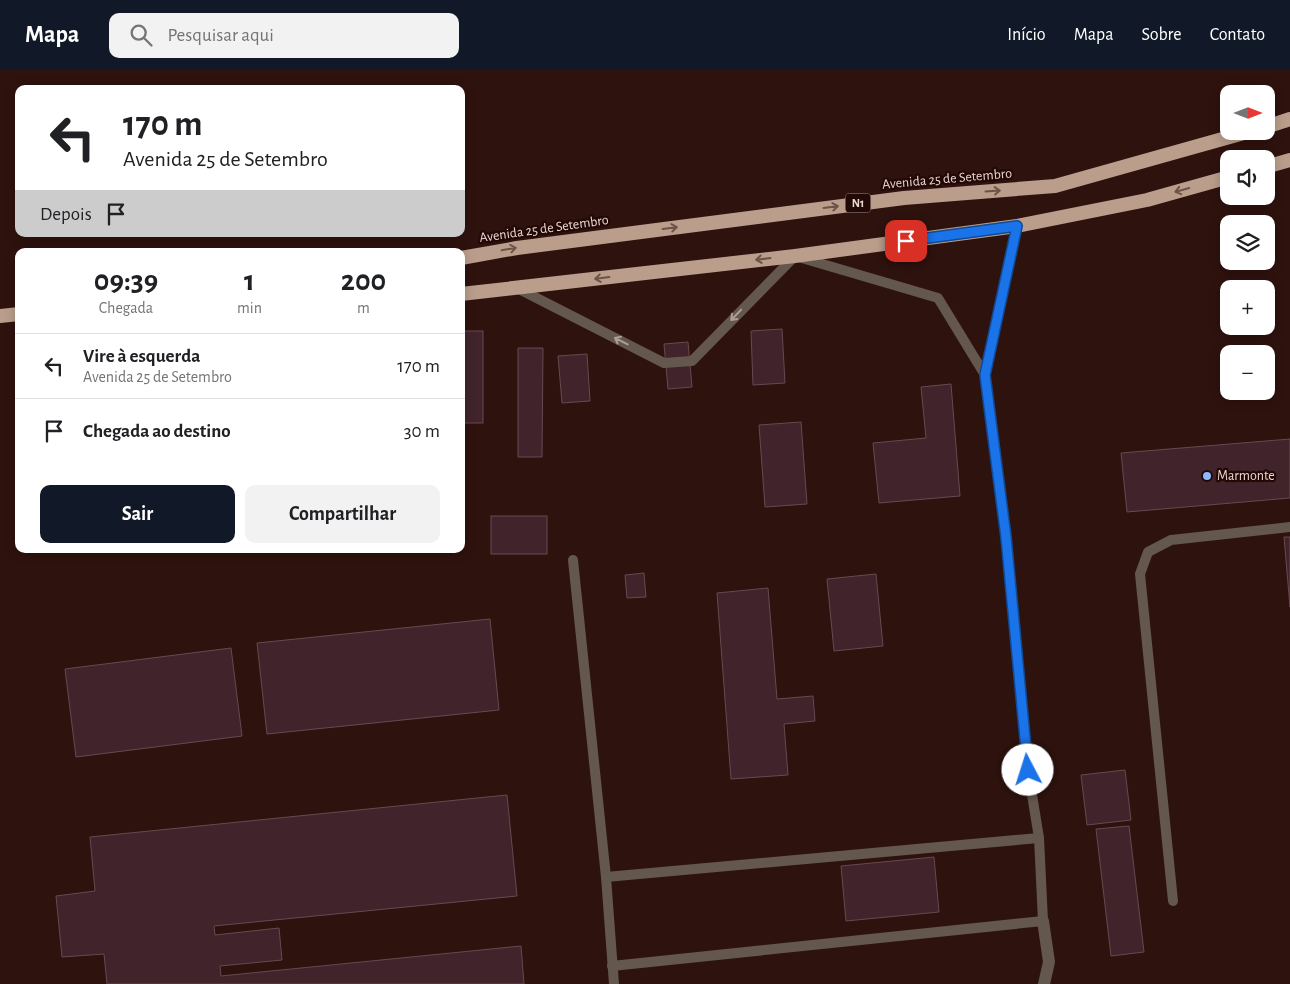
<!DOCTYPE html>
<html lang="pt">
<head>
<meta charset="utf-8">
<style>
	body { margin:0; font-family:"Alegreya Sans",sans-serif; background:#f2f2f2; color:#202124; height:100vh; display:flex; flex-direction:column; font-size:19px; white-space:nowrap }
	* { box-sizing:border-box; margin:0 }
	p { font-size:16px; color:#757577 }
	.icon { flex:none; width:28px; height:28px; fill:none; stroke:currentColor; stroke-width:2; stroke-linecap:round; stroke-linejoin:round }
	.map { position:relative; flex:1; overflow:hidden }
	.drawer { position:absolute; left:15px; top:178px; width:450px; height:305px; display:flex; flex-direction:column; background:#fff; border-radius:10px; box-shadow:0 2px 12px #0003 }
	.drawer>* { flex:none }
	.banner { position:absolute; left:15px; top:15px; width:450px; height:152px; border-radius:10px; box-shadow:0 2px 12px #0003; background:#fff; color:#202124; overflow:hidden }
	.needle { width:32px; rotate:90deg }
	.fabs { position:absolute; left:1220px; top:15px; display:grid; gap:10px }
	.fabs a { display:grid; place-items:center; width:55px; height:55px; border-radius:10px; background:#fff; box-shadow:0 2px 12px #0003; font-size:25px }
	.pin { position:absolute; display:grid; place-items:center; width:42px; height:42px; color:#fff; margin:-21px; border-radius:10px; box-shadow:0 2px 8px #0006 }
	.me { position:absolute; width:55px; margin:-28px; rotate:355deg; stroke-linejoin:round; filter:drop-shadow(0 0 4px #0008) }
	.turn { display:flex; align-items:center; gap:18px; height:105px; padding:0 25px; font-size:22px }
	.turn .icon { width:65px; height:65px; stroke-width:2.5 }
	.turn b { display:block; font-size:35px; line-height:42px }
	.then { display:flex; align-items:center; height:48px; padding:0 25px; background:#0003; gap:10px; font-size:19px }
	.eta { display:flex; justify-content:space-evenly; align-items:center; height:85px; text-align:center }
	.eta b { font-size:30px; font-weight:600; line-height:35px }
	.action { display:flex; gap:10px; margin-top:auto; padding:10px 25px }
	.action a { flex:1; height:58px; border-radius:10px; background:#111827; color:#fff; font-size:20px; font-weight:600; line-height:58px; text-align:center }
	.action a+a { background:#f2f2f2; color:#202124 }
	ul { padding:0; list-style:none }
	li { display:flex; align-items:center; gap:15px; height:65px; padding:0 25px; border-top:1px solid #e0e0e0 }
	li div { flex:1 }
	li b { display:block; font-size:19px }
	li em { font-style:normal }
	header { display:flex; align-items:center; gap:30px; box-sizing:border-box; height:70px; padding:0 25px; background:#111827; color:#fff }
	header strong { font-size:24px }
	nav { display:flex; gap:28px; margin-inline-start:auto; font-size:18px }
	.search { width:350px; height:45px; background:#f2f2f2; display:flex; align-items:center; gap:12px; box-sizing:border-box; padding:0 18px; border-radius:10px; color:#757577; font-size:19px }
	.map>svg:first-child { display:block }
	.building { fill:#41242b; stroke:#694850 }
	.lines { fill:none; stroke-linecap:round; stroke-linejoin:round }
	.service { stroke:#63574e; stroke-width:10 }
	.minor { stroke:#63574e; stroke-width:12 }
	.trunk { stroke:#ba9e8b; stroke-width:14 }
	.oneway { stroke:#6e5448 }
	.oneway2 { stroke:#ae9d97 }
	.route-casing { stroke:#114b97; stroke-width:12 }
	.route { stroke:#1a73e8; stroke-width:9 }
	.poi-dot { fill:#8cb9fc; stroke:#230906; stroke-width:2 }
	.labels { text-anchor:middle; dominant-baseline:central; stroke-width:4.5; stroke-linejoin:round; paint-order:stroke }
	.shield { fill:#230906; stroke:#af9996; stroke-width:1 }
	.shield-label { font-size:12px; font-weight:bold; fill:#ebd7d3 }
	.street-label { font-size:14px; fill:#ebd7d3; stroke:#230906 }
	.poi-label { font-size:14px; fill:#ebd7d3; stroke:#230906; text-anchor:start }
</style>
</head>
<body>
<header>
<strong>Mapa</strong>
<div class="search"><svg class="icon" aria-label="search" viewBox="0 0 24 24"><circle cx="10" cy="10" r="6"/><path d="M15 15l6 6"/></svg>Pesquisar aqui</div>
<nav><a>Início</a><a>Mapa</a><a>Sobre</a><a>Contato</a></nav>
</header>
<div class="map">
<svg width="1290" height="914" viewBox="0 0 1290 914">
	<rect width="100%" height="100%" fill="#2e120e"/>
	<!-- building -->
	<g class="building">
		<path d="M782,259L785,313L753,315L751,261Z"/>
		<rect x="461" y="261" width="22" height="92"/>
		<path d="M688,272L692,317L668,319L664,274Z"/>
		<path d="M518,278H543L542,387H518Z"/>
		<path d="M1267,281L1268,307H1266V284L1249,282Z"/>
		<path d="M587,284L590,331L562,333L558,286Z"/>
		<path d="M951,314L960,426L879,433L873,373L926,368L921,317Z"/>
		<path d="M801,352L807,434L765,437L759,355Z"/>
		<path d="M1290,369V428L1127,442L1121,383Z"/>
		<rect x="491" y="446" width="56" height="38"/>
		<path d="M1284,467H1290V537Z"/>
		<path d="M644,503L646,527L627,528L625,505Z"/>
		<path d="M876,504L883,576L834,581L827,509Z"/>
		<path d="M768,518L777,629L813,626L815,651L784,654L788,705L731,709L717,523Z"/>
		<path d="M490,549L499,640L267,664L257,573Z"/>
		<path d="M231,578L242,666L76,687L65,599Z"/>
		<path d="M1125,700L1131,750L1087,755L1081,705Z"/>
		<path d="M507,725L517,826L214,856L215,865L279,858L282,890L220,896L221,906L521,876L524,914H107L104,884L62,887L56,826L95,821L90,767Z"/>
		<path d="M1129,756L1144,882L1111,886L1096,759Z"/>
		<path d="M934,787L939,842L846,851L841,796Z"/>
	</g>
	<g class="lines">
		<!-- service -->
		<g class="service">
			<path d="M517,218L664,293L692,291L795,186L938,228L985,305"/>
			<path d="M573,490L606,807L614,914"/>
			<path d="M606,807L1039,768"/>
			<path d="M1173,831L1140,504L1148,482L1171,470L1290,457"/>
			<path d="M612,896L1043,851L1039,768L1028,700L1006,467L985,305L1017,156"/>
		</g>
		<!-- minor -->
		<path class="minor" d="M1043,851L1049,892L1044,914"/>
		<!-- trunk -->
		<g class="trunk">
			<path d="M1266,57L1290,49"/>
			<path d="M1266,97L1290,90"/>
			<path d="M461,188L517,178L904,128L1055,116L1251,61"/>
			<path d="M461,224L795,186L1017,156L1147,130L1229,107"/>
			<path d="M0,246L19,244"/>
		</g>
	</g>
	<!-- one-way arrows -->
	<defs><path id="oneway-shaft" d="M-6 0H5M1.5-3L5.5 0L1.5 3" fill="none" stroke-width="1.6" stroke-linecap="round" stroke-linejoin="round" transform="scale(1.25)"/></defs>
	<g class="oneway">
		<use href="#oneway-shaft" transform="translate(1182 120) rotate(164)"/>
		<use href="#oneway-shaft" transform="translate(993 121) rotate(-4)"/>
		<use href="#oneway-shaft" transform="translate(831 137) rotate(-7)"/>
		<use href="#oneway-shaft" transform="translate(670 158) rotate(-7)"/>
		<use href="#oneway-shaft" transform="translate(509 179) rotate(-10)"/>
		<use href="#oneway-shaft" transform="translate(763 189) rotate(173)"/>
		<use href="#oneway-shaft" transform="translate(602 208) rotate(173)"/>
	</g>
	<g class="oneway2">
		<use href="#oneway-shaft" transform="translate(736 245) rotate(134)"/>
		<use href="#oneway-shaft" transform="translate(621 271) rotate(-153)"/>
	</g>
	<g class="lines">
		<defs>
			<path id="route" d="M906,171L1017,156L985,305L1006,467L1028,700"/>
		</defs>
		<!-- route casing -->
		<use href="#route" class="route-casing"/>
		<!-- route -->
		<use href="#route" class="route"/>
	</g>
	<!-- markers -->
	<circle class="poi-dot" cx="1207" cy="406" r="5"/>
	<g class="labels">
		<!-- shield labels -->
		<rect class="shield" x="845.5" y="123.5" width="25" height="19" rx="4"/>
		<g class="shield-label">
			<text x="858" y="133">N1</text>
		</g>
		<!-- street labels -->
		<g class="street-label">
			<text transform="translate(947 109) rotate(-5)">Avenida 25 de Setembro</text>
			<text transform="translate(544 159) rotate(-8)">Avenida 25 de Setembro</text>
		</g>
		<!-- poi labels -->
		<g class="poi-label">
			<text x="1217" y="406">Marmonte</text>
		</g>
	</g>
</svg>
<div class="fabs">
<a><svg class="needle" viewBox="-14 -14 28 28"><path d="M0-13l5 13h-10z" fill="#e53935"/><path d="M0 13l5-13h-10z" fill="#757577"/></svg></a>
<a><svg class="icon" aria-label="sound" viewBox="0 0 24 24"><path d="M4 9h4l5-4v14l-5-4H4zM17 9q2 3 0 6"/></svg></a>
<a><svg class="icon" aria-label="layers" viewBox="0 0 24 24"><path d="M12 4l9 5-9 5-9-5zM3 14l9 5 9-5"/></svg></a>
<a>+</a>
<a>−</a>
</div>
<div class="pin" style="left:906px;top:171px;background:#d93025"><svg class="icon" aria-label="arrive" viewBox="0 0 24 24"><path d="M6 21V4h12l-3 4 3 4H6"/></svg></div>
<svg class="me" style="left:1028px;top:700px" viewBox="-20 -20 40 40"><circle r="19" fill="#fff"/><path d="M0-13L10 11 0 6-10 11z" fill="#1a73e8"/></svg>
<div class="banner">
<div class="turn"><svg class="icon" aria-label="left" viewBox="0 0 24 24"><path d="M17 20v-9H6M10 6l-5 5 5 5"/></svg><div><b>170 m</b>Avenida 25 de Setembro</div></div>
<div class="then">Depois<svg class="icon" aria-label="arrive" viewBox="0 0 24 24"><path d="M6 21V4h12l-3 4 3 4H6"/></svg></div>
</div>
<section class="drawer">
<div class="eta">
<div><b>09:39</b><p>Chegada</p></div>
<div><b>1</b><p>min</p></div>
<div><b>200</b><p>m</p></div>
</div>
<ul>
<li><svg class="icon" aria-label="left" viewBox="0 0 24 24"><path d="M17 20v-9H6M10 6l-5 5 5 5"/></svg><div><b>Vire à esquerda</b><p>Avenida 25 de Setembro</p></div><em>170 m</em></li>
<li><svg class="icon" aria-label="arrive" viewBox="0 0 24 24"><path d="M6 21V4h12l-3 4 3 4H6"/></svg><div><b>Chegada ao destino</b></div><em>30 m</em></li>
</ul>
<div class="action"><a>Sair</a><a>Compartilhar</a></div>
</section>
</div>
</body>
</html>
